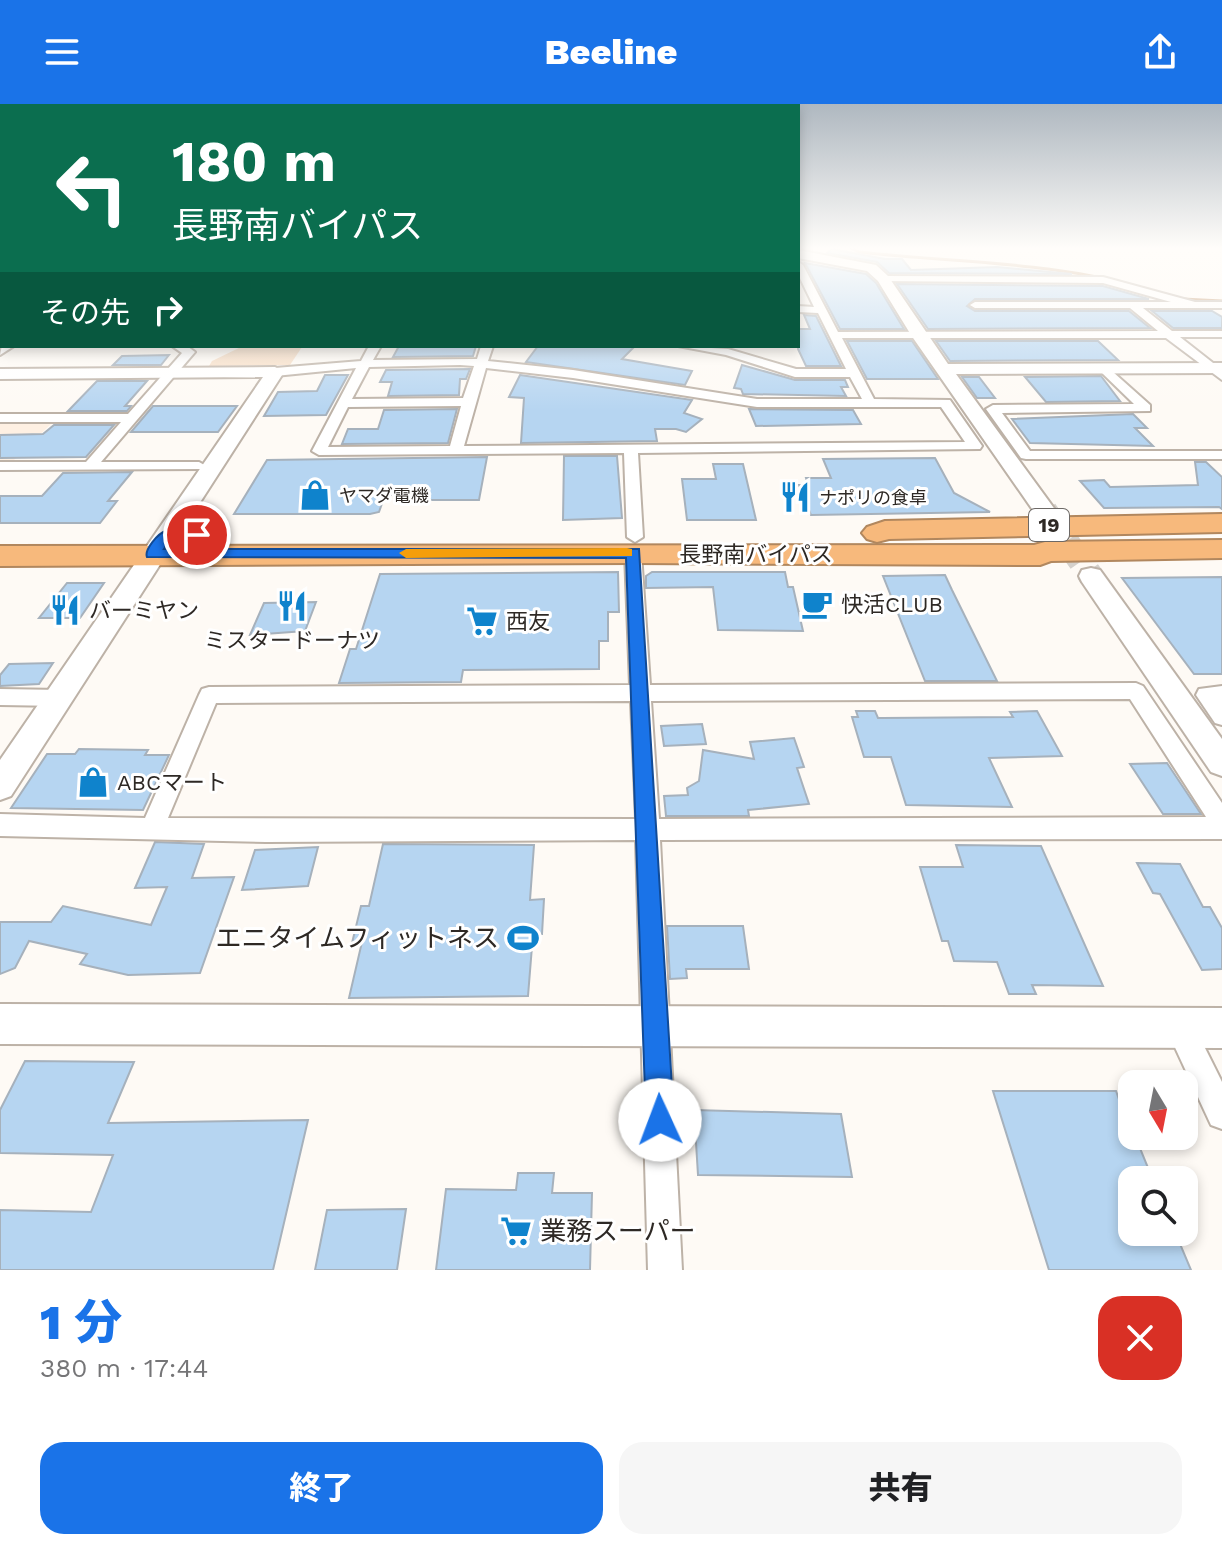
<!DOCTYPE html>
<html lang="ja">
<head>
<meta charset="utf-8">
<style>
	body { margin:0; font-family:"Work Sans","Noto Sans JP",sans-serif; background:#f6f6f6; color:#202124; height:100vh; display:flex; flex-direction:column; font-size:30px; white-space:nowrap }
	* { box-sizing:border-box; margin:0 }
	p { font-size:26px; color:#757577 }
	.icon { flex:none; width:44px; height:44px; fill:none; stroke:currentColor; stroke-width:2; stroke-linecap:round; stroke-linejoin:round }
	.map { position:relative; height:1166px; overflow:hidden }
	.sheet { display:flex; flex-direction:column; background:#fff; flex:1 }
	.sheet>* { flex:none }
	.guide { position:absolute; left:0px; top:0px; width:800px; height:244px; box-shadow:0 4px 12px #0003; background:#0b6e4f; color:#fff; overflow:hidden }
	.needle { width:52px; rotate:170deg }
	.tools { position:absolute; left:1118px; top:966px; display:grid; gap:16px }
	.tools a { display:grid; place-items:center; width:80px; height:80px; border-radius:16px; background:#fff; box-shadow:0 4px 12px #0003; font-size:40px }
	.pin { position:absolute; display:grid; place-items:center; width:68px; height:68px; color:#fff; margin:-34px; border:4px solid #fff; border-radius:50%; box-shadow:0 2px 8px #0007 }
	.me { position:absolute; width:88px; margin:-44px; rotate:358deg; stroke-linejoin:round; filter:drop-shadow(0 0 6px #0008) }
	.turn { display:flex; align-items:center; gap:28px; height:168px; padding:0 40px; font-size:36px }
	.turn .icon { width:104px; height:104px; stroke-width:2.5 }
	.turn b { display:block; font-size:56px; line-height:68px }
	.then { display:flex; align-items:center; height:76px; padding:0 40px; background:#0003; gap:16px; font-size:30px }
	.round { display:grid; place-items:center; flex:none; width:84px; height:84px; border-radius:24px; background:#f6f6f6 }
	.overview { display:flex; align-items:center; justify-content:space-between; height:136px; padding:0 40px }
	h1 { font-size:48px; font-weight:800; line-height:60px; color:#1a73e8 }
	.cta { display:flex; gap:16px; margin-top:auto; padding:16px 40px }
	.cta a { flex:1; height:92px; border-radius:24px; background:#1a73e8; color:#fff; font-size:32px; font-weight:800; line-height:92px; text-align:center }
	.cta a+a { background:#f6f6f6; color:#202124 }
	header { display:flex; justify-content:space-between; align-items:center; height:104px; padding:0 40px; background:#1a73e8; color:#fff; font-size:36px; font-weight:800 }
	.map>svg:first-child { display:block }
	.built { fill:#fef0e3 }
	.green { fill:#f7dfc8 }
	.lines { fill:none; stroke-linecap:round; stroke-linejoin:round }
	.stream { stroke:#be9268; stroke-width:3 }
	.building { fill:#b6d5f1; stroke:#a6b1bc; stroke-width:2 }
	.secondary-tunnel { stroke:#d4d0cb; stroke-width:25; stroke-dasharray:25 12; stroke-linecap:butt }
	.street-casing { stroke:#bdb2a7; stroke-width:4 }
	.secondary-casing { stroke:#bdb2a7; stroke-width:4 }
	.highway-casing { stroke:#b1875e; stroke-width:4 }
	.street { fill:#fff; fill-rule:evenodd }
	.secondary { fill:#fff; fill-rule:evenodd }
	.highway { fill:#f7b97c; fill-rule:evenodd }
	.route { fill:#1a73e8; stroke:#114b97; stroke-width:2 }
	.slow { fill:#f59e0b }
	.labels { text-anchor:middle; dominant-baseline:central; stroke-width:6; stroke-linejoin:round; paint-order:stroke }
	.far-poi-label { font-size:18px; fill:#2e2925; stroke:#fff; text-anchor:start }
	.shield { fill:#fff; stroke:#6d6966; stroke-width:2 }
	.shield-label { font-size:20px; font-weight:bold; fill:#2e2925 }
	.street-label { font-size:22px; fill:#2e2925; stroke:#fff }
	.poi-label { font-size:22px; fill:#2e2925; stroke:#fff; text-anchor:start }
	.near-poi-label { font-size:26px; fill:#2e2925; stroke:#fff; text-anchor:end }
</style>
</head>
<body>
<header><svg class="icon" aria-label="menu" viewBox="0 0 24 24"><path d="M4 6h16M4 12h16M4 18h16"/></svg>Beeline<svg class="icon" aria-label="share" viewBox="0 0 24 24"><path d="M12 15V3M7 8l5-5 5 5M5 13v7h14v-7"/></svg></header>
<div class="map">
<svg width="1222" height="1166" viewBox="0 0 1222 1166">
	<rect width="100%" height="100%" fill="#fefaf5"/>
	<!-- built -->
	<path class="built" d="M0,317H54L13,357H0Z"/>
	<!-- green -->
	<path class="green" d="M241,243H302L290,261L209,262L212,257Z"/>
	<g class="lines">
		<!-- stream -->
		<g class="stream">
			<path d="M849,143L859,148C956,159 1055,157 1149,186"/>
			<path d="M1183,195L1222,197"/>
		</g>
	</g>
	<!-- building -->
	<g class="building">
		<path d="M832,145L885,155H902L911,166L997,163L1072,170L889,169L877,158L827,149Z"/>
		<path d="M805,159L866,170L876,179L904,225H840Z"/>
		<path d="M897,180L1103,182L1149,195H975L967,202L975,207H1129L1150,224L928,225Z"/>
		<path d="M1152,207H1212L1222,213V224H1173Z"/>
		<path d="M804,211L816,212L841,262H806L798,245V225H810Z"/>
		<path d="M847,237H912L938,275H867Z"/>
		<path d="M936,237H1098L1118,256L950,257Z"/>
		<path d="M399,242H476L473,252L393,253Z"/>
		<path d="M538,242H635L622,255L692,267L685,281L526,258Z"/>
		<path d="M169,251L161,261H113L122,252Z"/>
		<path d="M742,261L795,276H845L848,283H841L846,292L743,290L741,285L734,284Z"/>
		<path d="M470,265L466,275H460L459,291L388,292L392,278H380L386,266Z"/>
		<path d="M325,271H348L326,311L264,312L278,288L317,287Z"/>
		<path d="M520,271L692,296L684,309L702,315L686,328L676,325H655L657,337L521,339L524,294L509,293Z"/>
		<path d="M1101,272L1120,297L1046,298L1025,273Z"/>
		<path d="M962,273H979L995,294H977Z"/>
		<path d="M97,277H147L125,302H131L127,307H68Z"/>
		<path d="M153,302H237L218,328H131Z"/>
		<path d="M457,305L448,339L342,340L348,325H378L384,306Z"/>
		<path d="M749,305L853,306L861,320L756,322Z"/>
		<path d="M1133,310L1147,324H1135L1153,342L1030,339L1012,315Z"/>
		<path d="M54,321H114L86,353L0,354V331L43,330Z"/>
		<path d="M564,352H617L622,414L563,416Z"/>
		<path d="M487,353L479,396H428L429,391H385L379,408L370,410H234L267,356Z"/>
		<path d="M935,354L954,389L990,408L811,411L799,381H808L806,374H831L823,355Z"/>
		<path d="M1195,358H1206L1222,373V405L1219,403L1104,404L1080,377L1104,376L1110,383L1198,381Z"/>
		<path d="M713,360H743L756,416H687L682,375H716Z"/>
		<path d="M132,368L108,397H117L100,419H0V392H42L63,369Z"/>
		<path d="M618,468L619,508H608V537H599V565L463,566L461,578L339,579L350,545H356L380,470Z"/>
		<path d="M652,468H785L788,483H793L803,527L718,526L713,483L646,484V472Z"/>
		<path d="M945,471L952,486L997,577H925L883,472Z"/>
		<path d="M1222,473V570H1194L1122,474Z"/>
		<path d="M67,479H104L80,514H39Z"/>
		<path d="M316,498L305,527L250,531L264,499Z"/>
		<path d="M53,559L39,580L0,582V571L9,560Z"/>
		<path d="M856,607H875L878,614H882L1013,613L1010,608L1037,607L1062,652L989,654L1012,703L906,701L891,653H864L852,613H858Z"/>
		<path d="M702,620L706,640L664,642L661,622Z"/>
		<path d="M794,634L804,663L797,664L809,700L748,706L749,712H666L664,692L688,691L687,684L699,677L703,646L754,655L750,638Z"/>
		<path d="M79,645L148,646L145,651H169L143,706L11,704L47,650H75Z"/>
		<path d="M1167,659L1201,710H1163L1130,660Z"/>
		<path d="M155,738L204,740L192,774L234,773L200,869L128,871L80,860L87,850L29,837L15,864L0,870V818H51L63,802L151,821L167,783L135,784Z"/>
		<path d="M383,740L534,741L530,796L544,795L542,830H533L528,892L349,894L362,838L352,839L361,802H369Z"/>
		<path d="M956,741L1041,742L1103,882L1032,881L1036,890H1009L997,858L954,857L948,837H942L920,763H963Z"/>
		<path d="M318,743L308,782L242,786L255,746Z"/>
		<path d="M1137,759L1180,760L1203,803H1210L1222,824V865L1202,866L1160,790L1153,789Z"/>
		<path d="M667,822H743L749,865H686L687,874L670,875Z"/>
		<path d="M25,957L134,958L108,1019L308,1016L273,1166H0V1106L91,1108L113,1051L0,1049V1006Z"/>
		<path d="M993,987H1116L1132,1032H1135L1153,1076H1132V1128H1175L1191,1166H1049Z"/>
		<path d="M694,1006L841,1010L852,1073L698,1071Z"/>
		<path d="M518,1069H554L552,1089H592L590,1166H436L446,1085L516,1086Z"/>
		<path d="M406,1105L397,1166H315L327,1106Z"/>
	</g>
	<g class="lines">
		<!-- secondary-tunnel -->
		<path class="secondary-tunnel" d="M1045,407L1091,472"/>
		<defs>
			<g id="street">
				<rect x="0" y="155" width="2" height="6"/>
				<path d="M798,158L803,161L838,228L1158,227L1130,204H975L970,201L975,198H1171L1103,179L880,177L883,172L1103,173L1195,198H1222V204H1143L1172,227H1222V233H1180L1222,266V276L1166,234H842L874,295L950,296L982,342L980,345L638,349L643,433L635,438L627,433L624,349L319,351L312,347L356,264L275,272L269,268L275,264L361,257L369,242H381L373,256L477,255L481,242H493L488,257L573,266L757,295H862L850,273H795L726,251L678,242L728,245L796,265H846L818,209L798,208V202L814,203L798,170ZM460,261L474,262L463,294L352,295L369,263ZM486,264L573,274L757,303H941L965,338L464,342ZM461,302L450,342L328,343L348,303Z"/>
				<path d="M0,178H2L0,185Z"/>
				<rect x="0" y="220" width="2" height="6"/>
				<path d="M2,241V242H14L0,251Z"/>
				<path d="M172,242H187L195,248L101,358H199L206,362L204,365L0,366V358H86L121,318H0V310H128L182,249Z"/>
				<path d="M1104,260L1150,301V307L1002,309L1030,347H1222V355H1026L1021,354L986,305L993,301L1134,300L1100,267V261Z"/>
				<path d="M633,444L641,449L650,581L1136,579L1143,582L1222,699V735L660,736L682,1166H648L636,736L266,738L0,732V710L145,714L199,591L202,585L209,583L630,581L625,449ZM1130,595L1206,713L659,715L651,597ZM631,597L636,715L168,714L216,599Z"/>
				<path d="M1222,582V621L1215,619L1196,591L1199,585Z"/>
				<path d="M0,585L61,586L68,588L71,594L68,600L61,602L0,601Z"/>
				<path d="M1180,910L1190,914L1222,978V1025L1211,1021L1166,924L1170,914Z"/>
			</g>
			<g id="secondary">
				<path d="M798,146L876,161L888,172L948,260L1222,259V269L956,270L1056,407L1045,414L1037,412L911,231L878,177L867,167L798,154Z"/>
				<path d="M275,263L284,268L11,692L0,696V656L263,273L0,275V265Z"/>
				<path d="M1091,464L1100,466L1222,635V672L1211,668L1082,478L1079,472L1082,466Z"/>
				<path d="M0,900L1222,904V944L0,940Z"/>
			</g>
			<g id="highway">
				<path d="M1222,410V428L889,435L877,438L867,435L862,429L867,423L885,417Z"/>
				<path d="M1222,436V454L1051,457L1040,461L633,459L0,462V442L1034,441L1045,438Z"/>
			</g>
		</defs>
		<!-- street casing -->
		<use href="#street" class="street-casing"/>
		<!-- secondary casing -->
		<use href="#secondary" class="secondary-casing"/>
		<!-- highway casing -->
		<use href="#highway" class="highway-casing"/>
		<!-- street -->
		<use href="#street" class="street"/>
		<!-- secondary -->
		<use href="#secondary" class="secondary"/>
		<!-- highway -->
		<use href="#highway" class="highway"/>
	</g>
	<!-- sky -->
	<linearGradient id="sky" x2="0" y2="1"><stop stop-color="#afb8c0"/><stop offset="0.47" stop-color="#fffdfa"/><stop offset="1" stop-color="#fffdfa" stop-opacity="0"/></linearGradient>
	<rect width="1222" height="307" fill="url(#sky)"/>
	<!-- route -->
	<path class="route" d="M166,427H197L205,431L197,436H170L164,445H639L674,1016L670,1026L660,1030L650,1026L646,1016L626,454L147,453C144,446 158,429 166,427Z"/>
	<!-- slow -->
	<path class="slow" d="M627,444L632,445V452L406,454L399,449L406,445Z"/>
	<!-- icons -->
	<defs>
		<symbol id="shop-bare" viewBox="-9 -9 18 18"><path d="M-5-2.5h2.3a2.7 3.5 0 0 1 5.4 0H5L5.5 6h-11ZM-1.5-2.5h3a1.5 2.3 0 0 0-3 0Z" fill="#0f83cc" stroke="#fff" stroke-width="2.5" paint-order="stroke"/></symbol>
		<symbol id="restaurant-bare" viewBox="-9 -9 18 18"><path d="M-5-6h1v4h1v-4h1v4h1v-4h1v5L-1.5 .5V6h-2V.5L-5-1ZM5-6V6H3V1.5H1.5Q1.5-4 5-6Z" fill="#0f83cc" stroke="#fff" stroke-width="2.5" paint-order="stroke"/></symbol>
		<symbol id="cafe-bare" viewBox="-9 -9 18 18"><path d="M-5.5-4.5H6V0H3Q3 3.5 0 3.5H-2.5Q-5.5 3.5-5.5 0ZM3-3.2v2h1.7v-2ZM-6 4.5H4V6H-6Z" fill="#0f83cc" stroke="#fff" stroke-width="2.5" paint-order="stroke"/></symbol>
		<symbol id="supermarket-bare" viewBox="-9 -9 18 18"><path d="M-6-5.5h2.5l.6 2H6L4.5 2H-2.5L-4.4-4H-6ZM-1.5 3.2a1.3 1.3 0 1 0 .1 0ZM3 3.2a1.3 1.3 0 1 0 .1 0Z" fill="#0f83cc" stroke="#fff" stroke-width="2.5" paint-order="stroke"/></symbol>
		<symbol id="stadium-bare" viewBox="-9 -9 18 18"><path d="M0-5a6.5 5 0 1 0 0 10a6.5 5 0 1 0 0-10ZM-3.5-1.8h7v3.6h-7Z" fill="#0f83cc" stroke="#fff" stroke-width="2.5" paint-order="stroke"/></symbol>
	</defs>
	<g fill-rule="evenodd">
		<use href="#shop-bare" x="293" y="369" width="44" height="44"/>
		<use href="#restaurant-bare" x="773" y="371" width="44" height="44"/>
		<use href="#cafe-bare" x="795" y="478" width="44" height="44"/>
		<use href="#restaurant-bare" x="270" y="480" width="44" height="44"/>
		<use href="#restaurant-bare" x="43" y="484" width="44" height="44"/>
		<use href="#supermarket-bare" x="460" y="495" width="44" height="44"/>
		<use href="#shop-bare" x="71" y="656" width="44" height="44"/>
		<use href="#stadium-bare" x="501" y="812" width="44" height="44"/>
		<use href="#supermarket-bare" x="494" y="1105" width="44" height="44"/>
	</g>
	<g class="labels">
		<!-- far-poi labels -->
		<g class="far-poi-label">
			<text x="339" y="391">ヤマダ電機</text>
			<text x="819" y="393">ナポリの食卓</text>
		</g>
		<!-- shield labels -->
		<rect class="shield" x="1029" y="405" width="40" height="32" rx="6"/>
		<g class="shield-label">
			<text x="1049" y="421">19</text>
		</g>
		<!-- street labels -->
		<g class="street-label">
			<text x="756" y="450">長野南バイパス</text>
		</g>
		<!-- poi labels -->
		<g class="poi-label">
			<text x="841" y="500">快活CLUB</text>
			<text x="89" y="506">バーミヤン</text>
			<text x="506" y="517">西友</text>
			<text x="292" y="536" text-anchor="middle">ミスタードーナツ</text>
			<text x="117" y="678">ABCマート</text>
		</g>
		<!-- near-poi labels -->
		<g class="near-poi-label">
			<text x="499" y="834">エニタイムフィットネス</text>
			<text x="540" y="1127" text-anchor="start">業務スーパー</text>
		</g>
	</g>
</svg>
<div class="tools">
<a><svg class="needle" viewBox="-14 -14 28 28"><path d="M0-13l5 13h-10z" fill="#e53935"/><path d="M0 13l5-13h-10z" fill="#757577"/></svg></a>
<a><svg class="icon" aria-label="search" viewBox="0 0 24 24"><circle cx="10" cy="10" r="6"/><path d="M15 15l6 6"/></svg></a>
</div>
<div class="pin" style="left:197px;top:431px;background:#d93025"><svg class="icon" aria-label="arrive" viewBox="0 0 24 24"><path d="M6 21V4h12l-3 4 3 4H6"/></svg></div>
<svg class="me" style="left:660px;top:1016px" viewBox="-20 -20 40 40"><circle r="19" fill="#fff"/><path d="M0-13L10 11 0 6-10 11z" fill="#1a73e8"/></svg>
<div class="guide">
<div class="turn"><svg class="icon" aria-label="left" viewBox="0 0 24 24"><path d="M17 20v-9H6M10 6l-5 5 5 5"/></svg><div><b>180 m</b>長野南バイパス</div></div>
<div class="then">その先<svg class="icon" aria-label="right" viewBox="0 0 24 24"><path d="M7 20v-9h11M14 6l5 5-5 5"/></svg></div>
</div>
</div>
<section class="sheet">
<div class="overview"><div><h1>1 分</h1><p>380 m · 17:44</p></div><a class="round" style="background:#d93025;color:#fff"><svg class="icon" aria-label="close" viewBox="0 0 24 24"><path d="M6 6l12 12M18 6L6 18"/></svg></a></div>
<div class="cta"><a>終了</a><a>共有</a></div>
</section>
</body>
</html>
